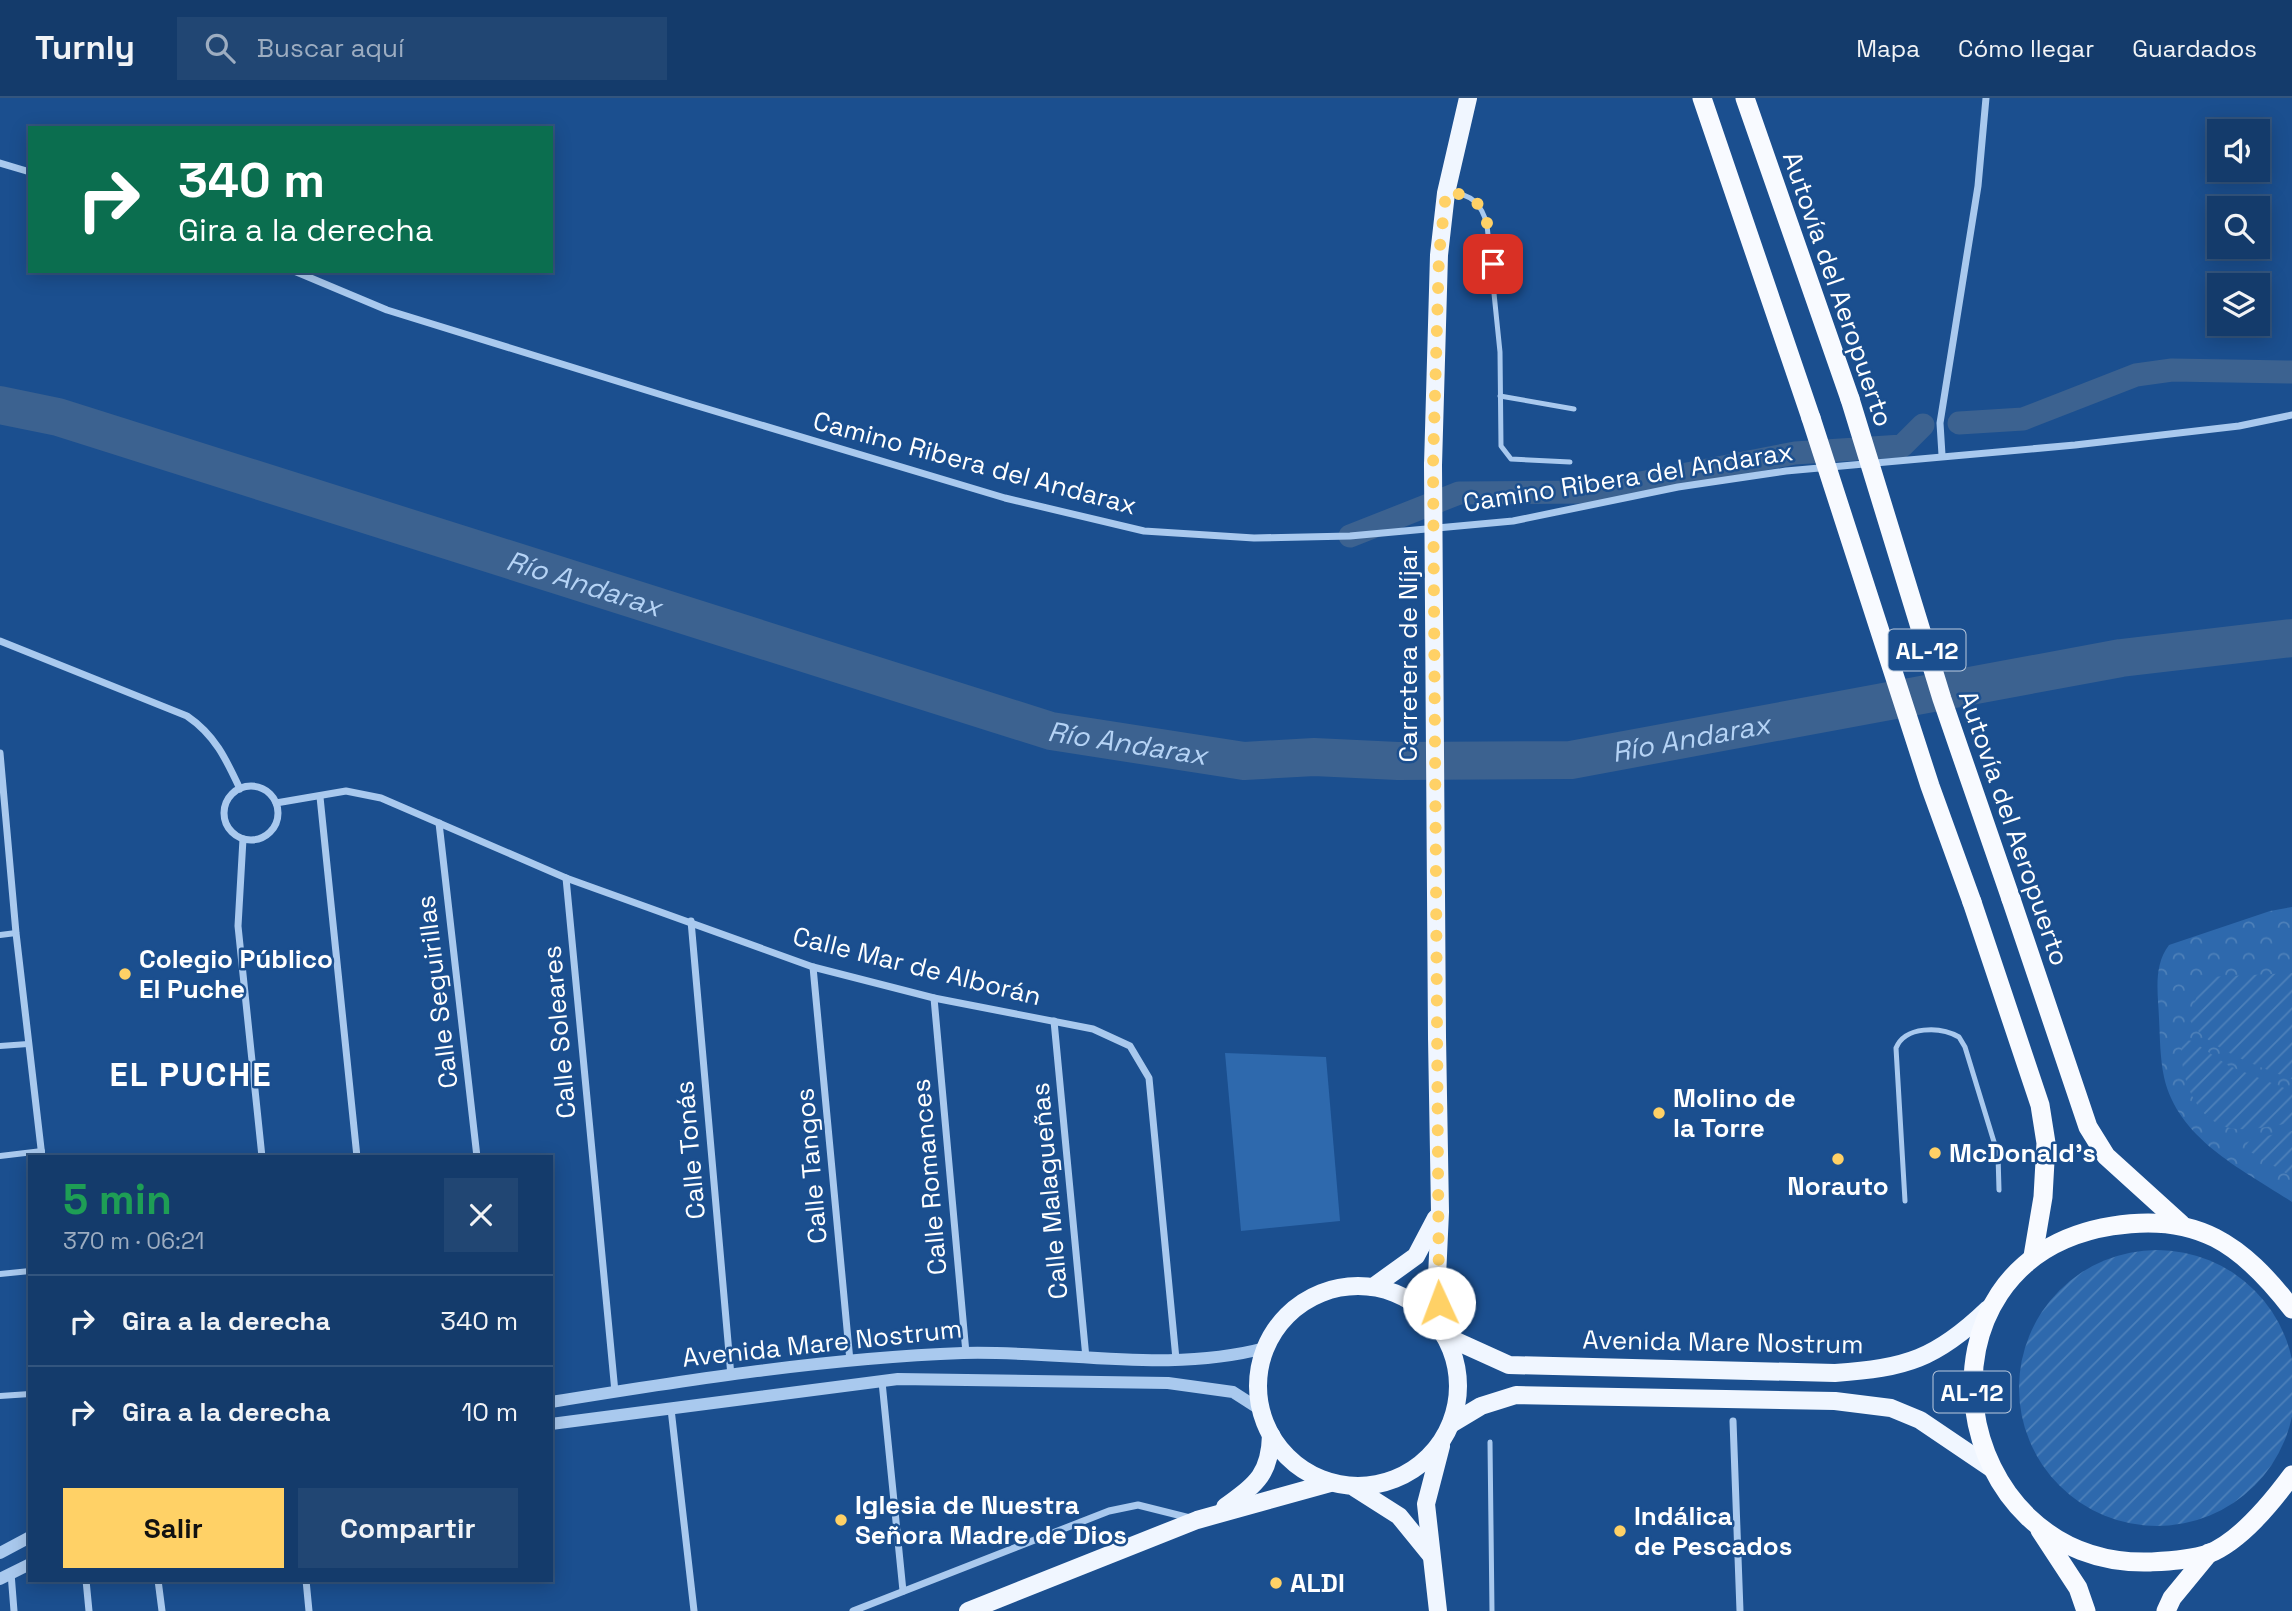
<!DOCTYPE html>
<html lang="es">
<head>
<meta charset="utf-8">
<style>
	body { margin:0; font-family:"Space Grotesk",sans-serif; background:#214673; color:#f1f3f6; height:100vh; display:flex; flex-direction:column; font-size:26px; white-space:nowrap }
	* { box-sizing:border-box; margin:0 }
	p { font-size:23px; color:#9dadc1 }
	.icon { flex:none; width:38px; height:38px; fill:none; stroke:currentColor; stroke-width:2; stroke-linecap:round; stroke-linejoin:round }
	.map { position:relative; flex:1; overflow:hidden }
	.drawer { position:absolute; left:28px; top:1057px; width:525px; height:427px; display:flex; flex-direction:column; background:#143b6b; border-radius:0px; box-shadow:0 4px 18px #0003,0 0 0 2px #33557e }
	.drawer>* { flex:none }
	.top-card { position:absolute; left:28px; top:28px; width:525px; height:147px; border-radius:0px; box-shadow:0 4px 18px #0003,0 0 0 2px #33557e; background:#0b6e4f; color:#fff; overflow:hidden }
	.fabs { position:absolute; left:2207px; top:21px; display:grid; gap:14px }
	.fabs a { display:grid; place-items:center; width:63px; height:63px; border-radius:0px; background:#143b6b; box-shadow:0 4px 18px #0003,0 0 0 2px #33557e; font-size:35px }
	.pin { position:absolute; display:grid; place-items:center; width:60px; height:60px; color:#fff; margin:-30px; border-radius:14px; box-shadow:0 4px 10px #0006 }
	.me { position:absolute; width:77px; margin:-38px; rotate:358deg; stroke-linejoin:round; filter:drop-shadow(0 0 5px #0008) }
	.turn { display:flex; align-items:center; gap:24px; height:147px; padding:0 35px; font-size:32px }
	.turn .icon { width:91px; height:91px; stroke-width:2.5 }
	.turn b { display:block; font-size:49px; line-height:60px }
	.round { display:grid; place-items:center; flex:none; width:74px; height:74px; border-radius:0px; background:#214673 }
	.head { display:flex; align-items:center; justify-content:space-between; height:119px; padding:0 35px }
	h1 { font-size:42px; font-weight:600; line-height:52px; color:#1e9e55 }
	.action { display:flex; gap:14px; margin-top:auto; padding:14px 35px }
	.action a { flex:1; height:80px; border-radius:0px; background:#ffd166; color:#111; font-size:28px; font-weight:600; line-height:80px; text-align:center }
	.action a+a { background:#214673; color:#f1f3f6 }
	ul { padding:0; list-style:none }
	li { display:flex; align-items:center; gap:21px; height:91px; padding:0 35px; border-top:2px solid #33557e }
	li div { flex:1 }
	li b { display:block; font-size:26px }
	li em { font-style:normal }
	header { display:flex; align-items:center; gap:42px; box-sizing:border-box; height:98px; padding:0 35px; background:#143b6b; border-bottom:2px solid #33557e }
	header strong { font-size:33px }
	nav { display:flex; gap:38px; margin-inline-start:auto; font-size:24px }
	.search { width:490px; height:63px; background:#214673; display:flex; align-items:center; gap:18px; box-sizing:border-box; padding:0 24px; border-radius:0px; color:#9dadc1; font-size:26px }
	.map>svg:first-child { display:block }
	.park { fill:url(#park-crowns) }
	.garden { fill:url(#garden-furrows) }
	.pitch { fill:#2e69ad }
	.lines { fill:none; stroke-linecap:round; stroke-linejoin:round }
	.canal { stroke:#3c6290; stroke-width:23 }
	.river { stroke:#3c6290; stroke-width:38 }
	.service { stroke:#a9c9ee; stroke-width:5 }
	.pedestrian { stroke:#a9c9ee; stroke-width:6 }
	.minor { stroke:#a9c9ee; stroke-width:7 }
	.tertiary { stroke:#a9c9ee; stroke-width:12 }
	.primary { stroke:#f0f6ff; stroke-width:18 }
	.trunk { stroke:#f8faff; stroke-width:19 }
	.primary-bridge { stroke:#f0f6ff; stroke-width:18 }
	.trunk-bridge { stroke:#f8faff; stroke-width:19 }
	.route { stroke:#ffd166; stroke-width:12; stroke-dasharray:0 21.6 }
	.poi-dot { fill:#ffd166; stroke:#1b4f8f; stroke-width:2.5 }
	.labels { text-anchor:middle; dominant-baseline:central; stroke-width:5; stroke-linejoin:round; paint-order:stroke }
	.shield { fill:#1b4f8f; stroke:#bbcadd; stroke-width:2 }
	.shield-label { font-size:24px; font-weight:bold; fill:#fff }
	.street-label { font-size:26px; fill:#fff; stroke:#1b4f8f }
	.poi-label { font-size:26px; font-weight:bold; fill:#fff; stroke:#1b4f8f; text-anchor:start }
	.water-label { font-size:28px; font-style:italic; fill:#b5d3f5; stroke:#1b4f8f }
	.district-label { font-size:33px; font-weight:bold; letter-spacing:2px; fill:#fff; stroke:#1b4f8f }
</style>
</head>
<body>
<header>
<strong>Turnly</strong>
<div class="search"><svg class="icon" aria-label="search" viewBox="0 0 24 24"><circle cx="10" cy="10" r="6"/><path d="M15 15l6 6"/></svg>Buscar aquí</div>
<nav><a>Mapa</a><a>Cómo llegar</a><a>Guardados</a></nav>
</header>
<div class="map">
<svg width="2292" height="1513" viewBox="0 0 2292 1513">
	<defs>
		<pattern id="park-crowns" width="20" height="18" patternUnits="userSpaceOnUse" patternTransform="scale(1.75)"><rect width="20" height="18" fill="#2e69ad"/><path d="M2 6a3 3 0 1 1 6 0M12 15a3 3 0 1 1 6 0" fill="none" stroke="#4d80b9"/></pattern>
		<pattern id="garden-furrows" width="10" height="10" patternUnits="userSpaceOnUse" patternTransform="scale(1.75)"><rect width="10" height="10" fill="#2e69ad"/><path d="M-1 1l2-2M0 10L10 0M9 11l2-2" fill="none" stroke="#4d80b9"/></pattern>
	</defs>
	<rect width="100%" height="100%" fill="#1b4f8f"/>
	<!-- park -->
	<path class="park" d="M2292,809V1104C2244,1072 2178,1042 2164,979C2160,960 2160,940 2159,920C2158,895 2153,868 2169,847L2270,813Z"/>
	<!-- garden -->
	<g class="garden">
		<path d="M2292,875V981C2262,970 2204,950 2189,921L2201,885L2208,879Z"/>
		<path d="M2182,941L2192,943L2229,968L2292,993V1025C2272,1027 2246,1035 2226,1029C2192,1019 2178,972 2182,941Z"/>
		<path d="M2292,1033V1079L2249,1053L2247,1046L2251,1041Z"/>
		<circle cx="2157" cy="1290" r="138"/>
	</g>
	<!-- pitch -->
	<path class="pitch" d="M1225,955L1326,959L1340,1123L1241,1133Z"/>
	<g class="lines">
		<!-- canal -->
		<g class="canal">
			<path d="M1959,325L2023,321L2136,277L2172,272L2292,274"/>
			<path d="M1350,438L1459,395L1594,394L1795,355L1902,348L1923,327"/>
		</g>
		<!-- river -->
		<path class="river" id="s1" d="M0,307L58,319L1051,633L1244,663L1314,659L1398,663L1571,662L2121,560L2292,540"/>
		<!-- service -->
		<g class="service">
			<path d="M1449,95C1472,95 1482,107 1487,127L1500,254L1501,348L1511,361L1570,364"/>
			<path d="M1500,298L1574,311"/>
			<path d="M1905,1103L1896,950C1905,928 1940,928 1959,939L1965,949L1998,1057L1999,1092"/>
			<path d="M1490,1344L1492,1513"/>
		</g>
		<!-- pedestrian -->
		<g class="pedestrian">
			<path d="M0,837L16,835"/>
			<path d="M0,948L28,946"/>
			<path d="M0,1058L42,1053"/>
			<path d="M0,1176L30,1173"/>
			<path d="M0,1298L30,1296"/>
		</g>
		<!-- minor -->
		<g class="minor">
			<path d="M0,65L30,74"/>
			<path d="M294,173L387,212L691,306L1005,400L1144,433L1254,440L1350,438L1513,423L1678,389L1786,373L2075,347L2239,328L2292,317"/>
			<path d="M1942,357L1940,325L1978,88L1986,0"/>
			<path d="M0,543L187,618C215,637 226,661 240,691"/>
			<path d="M0,655L16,835L42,1059"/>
			<circle cx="251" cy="715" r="27"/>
			<path d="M320,699L357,1059"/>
			<path d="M276,705L346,693L381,700L566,780L813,869L934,900L1093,931L1130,948L1149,980L1176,1261"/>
			<path d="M439,725L477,1059"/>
			<path d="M243,741L238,828L262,1059"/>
			<path d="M566,780L615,1294"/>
			<path d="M691,823L731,1278"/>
			<path d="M813,869L850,1263"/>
			<path d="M934,900L966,1255"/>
			<path d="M1054,923L1086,1260"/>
			<path d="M882,1284L903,1493"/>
			<path d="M671,1311L694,1513"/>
			<path d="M1733,1323L1740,1513"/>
			<path d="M11,1475L14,1513"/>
			<path d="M86,1482L89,1513"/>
			<path d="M158,1482L162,1513"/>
			<path d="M306,1482L309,1513"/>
			<path d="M853,1513L1109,1413L1138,1407L1190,1420"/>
		</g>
		<!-- tertiary -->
		<g class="tertiary">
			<path d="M551,1304C687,1282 826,1260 963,1255C1064,1252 1167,1276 1265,1250"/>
			<path d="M551,1326L898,1281L1168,1285L1233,1294L1261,1312"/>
			<path d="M0,1455L30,1439"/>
			<path d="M0,1481L30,1466"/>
		</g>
		<!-- primary -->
		<g class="primary">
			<path d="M1433,367L1439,157L1446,95L1468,0"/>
			<path d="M1437,939L1440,1114L1437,1179L1440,1231"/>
			<circle cx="1358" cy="1288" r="100"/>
			<path d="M1373,1189L1416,1158L1436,1120"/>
			<path d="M1445,1238L1509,1267L1835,1275C1906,1270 1936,1261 1988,1211"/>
			<path d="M1451,1326L1481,1308L1516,1297L1835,1303L1891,1310L1920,1322L1991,1370"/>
			<path d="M1355,1390L1399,1418L1430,1456"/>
			<path d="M1225,1409C1256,1386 1270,1377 1271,1337"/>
			<path d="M968,1513L1197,1422L1330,1385"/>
			<path d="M1438,1513L1426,1406L1441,1348"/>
		</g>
		<!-- trunk -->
		<g class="trunk">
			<path d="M1702,0L1811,320"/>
			<path d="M1745,0L1850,301"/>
			<path d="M2011,801L2088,1029L2106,1058L2181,1126"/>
			<path d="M1972,804L2040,1007L2046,1045L2043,1099L2033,1158"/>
			<path d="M2292,1211C2242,1146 2197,1114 2112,1128C1899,1162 1946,1470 2150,1464C2168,1463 2190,1462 2208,1456C2241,1443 2272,1404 2292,1377"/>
			<path d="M2040,1432L2078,1490L2086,1513"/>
			<path d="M2166,1513L2172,1500L2209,1455"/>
		</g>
		<!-- primary-bridge -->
		<path class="primary-bridge" d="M1433,367L1437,939"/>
		<!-- trunk-bridge -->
		<g class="trunk-bridge">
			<path d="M1850,301L1942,601L2011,801"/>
			<path d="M1811,320L1930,688L1972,804"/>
		</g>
	</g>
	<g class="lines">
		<!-- route -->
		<path class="route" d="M1439,1205L1433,367L1439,157L1446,95C1491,94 1488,132 1493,166"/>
	</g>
	<!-- markers -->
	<g class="poi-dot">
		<circle cx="125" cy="876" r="7"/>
		<circle cx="1659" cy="1015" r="7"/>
		<circle cx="1935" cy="1055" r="7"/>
		<circle cx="1838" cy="1061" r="7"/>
		<circle cx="841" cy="1422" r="7"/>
		<circle cx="1620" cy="1433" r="7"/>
		<circle cx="1276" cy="1485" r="7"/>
	</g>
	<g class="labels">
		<!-- shield labels -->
		<g class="shield">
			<rect x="1888.5" y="531.5" width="77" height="41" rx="5"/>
			<rect x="1933.5" y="1273.5" width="77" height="41" rx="5"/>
		</g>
		<g class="shield-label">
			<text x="1927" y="552">AL-12</text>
			<text x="1972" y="1294">AL-12</text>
		</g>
		<!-- street labels -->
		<g class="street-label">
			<text transform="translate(1838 191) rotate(71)">Autovía del Aeropuerto</text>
			<text transform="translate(975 365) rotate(15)">Camino Ribera del Andarax</text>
			<text transform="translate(1628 379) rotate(-9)">Camino Ribera del Andarax</text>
			<text transform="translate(1408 556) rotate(-90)">Carretera de Níjar</text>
			<text transform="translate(2014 730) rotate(71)">Autovía del Aeropuerto</text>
			<text transform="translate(917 868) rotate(14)">Calle Mar de Alborán</text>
			<text transform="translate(437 894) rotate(-97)">Calle Seguirillas</text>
			<text transform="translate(559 934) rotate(-95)">Calle Soleares</text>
			<text transform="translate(690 1052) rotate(-95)">Calle Tonás</text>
			<text transform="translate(811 1068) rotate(-95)">Calle Tangos</text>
			<text transform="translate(929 1079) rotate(-95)">Calle Romances</text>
			<text transform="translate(1049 1093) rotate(-95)">Calle Malagueñas</text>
			<text transform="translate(1723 1244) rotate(1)">Avenida Mare Nostrum</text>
			<text transform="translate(822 1245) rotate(-6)">Avenida Mare Nostrum</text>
		</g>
		<!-- poi labels -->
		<g class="poi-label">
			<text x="139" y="861">Colegio Público<tspan x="139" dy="30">El Puche</tspan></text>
			<text x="1673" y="1000">Molino de<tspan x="1673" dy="30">la Torre</tspan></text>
			<text x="1949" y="1055">McDonald's</text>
			<text x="1838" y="1088" text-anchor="middle">Norauto</text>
			<text x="855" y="1407">Iglesia de Nuestra<tspan x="855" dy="30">Señora Madre de Dios</tspan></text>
			<text x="1634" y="1418">Indálica<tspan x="1634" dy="30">de Pescados</tspan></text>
			<text x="1290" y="1485">ALDI</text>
		</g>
		<!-- water labels -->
		<g class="water-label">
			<text stroke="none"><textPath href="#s1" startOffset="611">Río Andarax</textPath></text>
			<text stroke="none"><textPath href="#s1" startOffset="1745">Río Andarax</textPath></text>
			<text stroke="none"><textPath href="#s1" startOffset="1178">Río Andarax</textPath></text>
		</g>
		<!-- district labels -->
		<g class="district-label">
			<text x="191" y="977">EL PUCHE</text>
		</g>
	</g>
</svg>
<div class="fabs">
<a><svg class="icon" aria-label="sound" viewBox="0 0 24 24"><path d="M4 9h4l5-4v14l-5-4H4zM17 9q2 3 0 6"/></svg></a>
<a><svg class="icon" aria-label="search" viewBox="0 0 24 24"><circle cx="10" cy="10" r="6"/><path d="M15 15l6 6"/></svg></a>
<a><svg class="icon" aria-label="layers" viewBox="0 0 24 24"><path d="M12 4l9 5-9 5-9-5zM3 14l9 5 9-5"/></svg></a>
</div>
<div class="pin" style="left:1493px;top:166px;background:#d93025"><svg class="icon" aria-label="arrive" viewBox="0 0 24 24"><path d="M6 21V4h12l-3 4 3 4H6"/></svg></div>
<svg class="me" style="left:1439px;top:1205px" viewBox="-20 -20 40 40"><circle r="19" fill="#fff"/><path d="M0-13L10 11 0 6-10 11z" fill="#ffd166"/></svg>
<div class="top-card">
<div class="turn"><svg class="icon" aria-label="right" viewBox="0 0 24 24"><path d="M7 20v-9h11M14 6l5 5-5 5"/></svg><div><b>340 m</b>Gira a la derecha</div></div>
</div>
<section class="drawer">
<div class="head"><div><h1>5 min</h1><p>370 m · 06:21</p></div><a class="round"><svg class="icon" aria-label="close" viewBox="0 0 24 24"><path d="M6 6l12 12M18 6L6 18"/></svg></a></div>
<ul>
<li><svg class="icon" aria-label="right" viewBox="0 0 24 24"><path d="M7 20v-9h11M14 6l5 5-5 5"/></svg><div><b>Gira a la derecha</b></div><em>340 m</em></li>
<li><svg class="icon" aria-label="right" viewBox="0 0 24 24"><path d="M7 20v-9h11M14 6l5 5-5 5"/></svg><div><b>Gira a la derecha</b></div><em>10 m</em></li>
</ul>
<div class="action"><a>Salir</a><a>Compartir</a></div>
</section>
</div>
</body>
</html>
